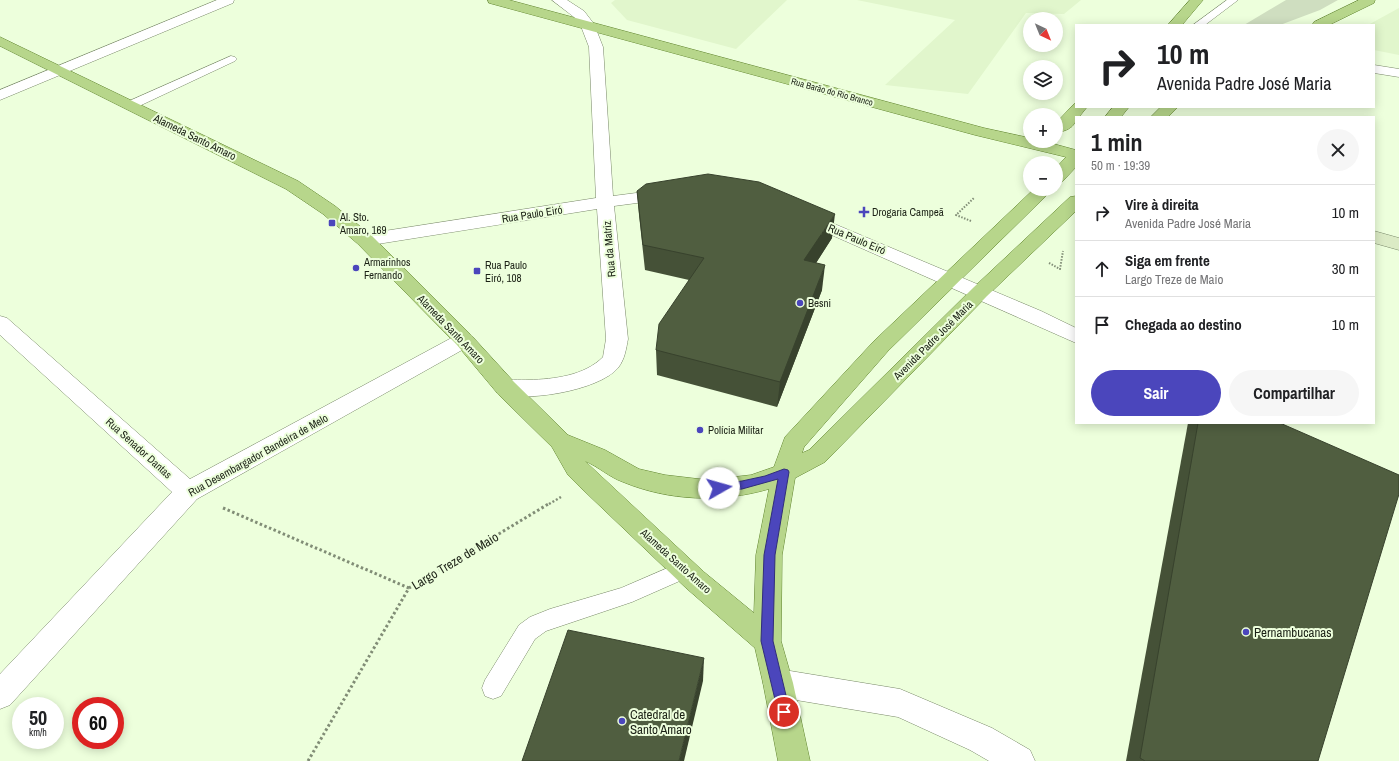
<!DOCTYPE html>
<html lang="pt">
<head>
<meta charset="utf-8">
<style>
	body { margin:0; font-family:"Archivo Narrow",sans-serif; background:#f6f6f6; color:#202124; height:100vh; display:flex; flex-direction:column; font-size:15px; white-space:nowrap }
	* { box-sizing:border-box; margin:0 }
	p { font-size:13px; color:#757577 }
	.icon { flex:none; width:22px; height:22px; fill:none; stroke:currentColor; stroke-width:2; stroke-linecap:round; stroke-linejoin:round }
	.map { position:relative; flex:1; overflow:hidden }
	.side { position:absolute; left:1075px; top:116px; width:300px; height:308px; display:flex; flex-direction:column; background:#fff; border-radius:0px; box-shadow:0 2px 10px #0003 }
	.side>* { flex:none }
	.guide { position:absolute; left:1075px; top:24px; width:300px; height:84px; border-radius:0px; box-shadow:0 2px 10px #0003; background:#fff; color:#202124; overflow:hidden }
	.needle { width:26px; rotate:137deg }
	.controls { position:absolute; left:1023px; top:12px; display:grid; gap:8px }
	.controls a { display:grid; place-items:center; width:40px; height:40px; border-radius:50%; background:#fff; box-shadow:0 2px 10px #0003; font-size:20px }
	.speed { position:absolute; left:12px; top:697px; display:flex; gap:8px; font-size:20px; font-weight:700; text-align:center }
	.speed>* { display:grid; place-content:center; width:52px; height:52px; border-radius:50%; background:#fff; box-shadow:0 2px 10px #0003; line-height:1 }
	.speed small { font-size:10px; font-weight:400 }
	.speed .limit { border:6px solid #d22; background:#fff; color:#111 }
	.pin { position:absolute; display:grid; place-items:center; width:34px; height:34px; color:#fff; margin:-17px; border:2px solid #fff; border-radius:50%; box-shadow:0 1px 4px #0007 }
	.me { position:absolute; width:44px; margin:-22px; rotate:83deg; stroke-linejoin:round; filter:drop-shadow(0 0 3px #0008) }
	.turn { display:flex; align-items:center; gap:14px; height:84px; padding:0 16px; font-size:18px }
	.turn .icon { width:52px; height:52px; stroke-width:2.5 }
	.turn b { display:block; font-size:28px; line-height:34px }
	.round { display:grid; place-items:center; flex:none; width:42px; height:42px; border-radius:21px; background:#f6f6f6 }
	.summary { display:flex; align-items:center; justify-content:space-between; height:68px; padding:0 16px }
	h1 { font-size:24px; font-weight:800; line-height:30px }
	.cta { display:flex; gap:8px; margin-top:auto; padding:8px 16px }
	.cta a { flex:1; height:46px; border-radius:24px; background:#4b46bc; color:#fff; font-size:16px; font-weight:800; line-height:46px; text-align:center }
	.cta a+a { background:#f6f6f6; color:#202124 }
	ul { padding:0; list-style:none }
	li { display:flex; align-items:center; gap:12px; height:56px; padding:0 16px; border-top:1px solid #e0e0e0 }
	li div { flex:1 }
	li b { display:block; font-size:15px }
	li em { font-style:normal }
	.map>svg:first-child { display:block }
	.built { fill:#e1f6cc }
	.green { fill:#cfdec0 }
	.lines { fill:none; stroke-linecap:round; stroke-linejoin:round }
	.lane-casing { stroke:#798869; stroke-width:1 }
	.street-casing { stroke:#798869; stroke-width:1 }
	.secondary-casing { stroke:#798869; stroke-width:1 }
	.primary-casing { stroke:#61852f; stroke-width:1 }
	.path-far2 { stroke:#818d76; stroke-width:2; stroke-dasharray:1.5 1.5; stroke-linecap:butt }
	.path-far1 { stroke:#818d76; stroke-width:2.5; stroke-dasharray:2 2; stroke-linecap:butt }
	.path { stroke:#818d76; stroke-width:3; stroke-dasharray:2.5 2.5; stroke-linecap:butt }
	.lane { fill:#fff; fill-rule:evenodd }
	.street { fill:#fff; fill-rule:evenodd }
	.secondary { fill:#dbebc5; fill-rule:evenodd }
	.primary { fill:#b7d68b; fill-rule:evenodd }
	.wall { fill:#455137 }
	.shaded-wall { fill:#38422d }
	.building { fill:#505e40; stroke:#38422d }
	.route { fill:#4b46bc; stroke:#312e7a }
	.poi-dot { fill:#4b46bc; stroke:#edffdc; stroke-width:1.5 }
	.labels { text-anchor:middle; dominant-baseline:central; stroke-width:4; stroke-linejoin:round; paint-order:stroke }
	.far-street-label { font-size:9px; fill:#1b2115; stroke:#edffdc }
	.street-label { font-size:11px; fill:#1b2115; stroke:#edffdc }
	.poi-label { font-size:11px; fill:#1b2115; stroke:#edffdc; text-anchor:start }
	.near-street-label { font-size:13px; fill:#1b2115; stroke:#edffdc }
	.near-poi-label { font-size:13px; fill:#1b2115; stroke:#edffdc; text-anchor:start }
</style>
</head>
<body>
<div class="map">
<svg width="1399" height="761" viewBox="0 0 1399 761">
	<rect width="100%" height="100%" fill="#edffdc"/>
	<!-- built -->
	<g class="built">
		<path d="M615,0H787L736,49L627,20L611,3Z"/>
		<path d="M857,0H1081L1064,14L1026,13L968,94L885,85L955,20Z"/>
		<path d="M1399,8V55L1374,50V25H1368Z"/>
	</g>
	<!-- green -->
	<path class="green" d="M1286,0H1338L1320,10L1280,25H1244Z"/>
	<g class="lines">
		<defs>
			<g id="lane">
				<path d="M1227,0H1238L1205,25H1193Z"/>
				<path d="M231,56L235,57L237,59L235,61L135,108H127L125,105L127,102Z"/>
				<path d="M684,561L691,564L694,570L691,576L632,602L546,631L535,639L501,696L493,699L485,696L482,688L485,680L519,625L530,617L550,609L621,588Z"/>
			</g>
			<g id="street">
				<path d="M217,0H234L233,3L0,100V90Z"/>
				<path d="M552,0H567L584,11L594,24L603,47L613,196L667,189L673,190L676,194L673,198L667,199L614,206L628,339C626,349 625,359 618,368C598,391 526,402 498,394L495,388L498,382C508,379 519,380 529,380C554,379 584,376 603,357L606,339L597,209L365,246L358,244L356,240L358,236L365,234L596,198L589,47L579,21Z"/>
				<path d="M1374,65L1399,69V77L1374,73Z"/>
				<path d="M806,212L1041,311L1076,328V343L800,221L797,217L800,213Z"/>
				<path d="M0,316L7,318L190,479L457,335L464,333L471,335L475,340L471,345L197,499L10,705L0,709V674L172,492L0,335Z"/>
				<path d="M778,669L900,689L992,728L1030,750L1035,761H989L970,750L898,717L778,697L768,693L763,683L768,673Z"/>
			</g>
			<path id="secondary" d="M1374,231L1399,238V250L1374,243Z"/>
			<g id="primary">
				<path d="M488,0H509L984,128L1030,138V141H1043L1076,150V167L1062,182L1056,183V168L1066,157L975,135L489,3Z"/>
				<path d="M1190,0H1203L1182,25H1168Z"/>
				<path d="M1359,0H1375L1374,3L1329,25H1312L1314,22Z"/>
				<path d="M0,37L298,181L335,206L372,236L471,335L514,382L568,435L605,450L639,469L665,475L699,479H716L751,475L774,467L785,437L874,341L1034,189H1053L888,351L804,447L802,453L809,450L973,288L1070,197L1076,196V211L987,296L825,462L795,478L782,555L781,641L793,683L810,761H778L763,683L755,648L686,588L580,487L568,475L552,447L498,394L457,345L358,244L323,214L286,189L0,46ZM585,461C599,467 609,477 623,482C669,501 721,503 769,489L756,555L754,613L704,572Z"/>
				<path d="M1076,103V107H1087L1079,117H1076C1076,128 1065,131 1056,133V123L1074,104Z"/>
				<path d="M1113,107H1129L1121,117H1105Z"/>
				<path d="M1161,107H1178L1168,117H1151Z"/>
			</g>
		</defs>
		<!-- lane casing -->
		<use href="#lane" class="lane-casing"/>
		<!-- street casing -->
		<use href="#street" class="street-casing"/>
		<!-- secondary casing -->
		<use href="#secondary" class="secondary-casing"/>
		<!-- primary casing -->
		<use href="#primary" class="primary-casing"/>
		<!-- path-far2 -->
		<g class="path-far2">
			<path d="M971,221L956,215L974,198"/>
			<path d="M1049,263L1060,269L1063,251"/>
		</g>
		<!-- path-far1 -->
		<path class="path-far1" d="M549,504L561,497"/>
		<!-- path -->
		<g class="path">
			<path d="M223,508L409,588"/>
			<path d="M308,761L409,588L550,503"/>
		</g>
		<!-- lane -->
		<use href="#lane" class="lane"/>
		<!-- street -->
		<use href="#street" class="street"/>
		<!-- secondary -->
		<use href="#secondary" class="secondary"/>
		<!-- primary -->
		<use href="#primary" class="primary"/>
	</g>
	<!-- wall -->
	<g class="wall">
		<path d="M637,191L832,238L816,263L822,290L777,407L657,375L656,350L689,280L645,270L639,215Z"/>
		<path d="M1188,423H1280L1318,761H1126Z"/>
	</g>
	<!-- shaded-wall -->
	<g class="shaded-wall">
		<path d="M835,214L832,238L802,285L804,260Z"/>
		<path d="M825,265L822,290L777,407L780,382Z"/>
		<path d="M704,658L703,681L684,761H679Z"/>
	</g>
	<!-- building -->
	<g class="building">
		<path d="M708,174L759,182L835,214L804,260L825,265L780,382L656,350L659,324L704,258L643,245L637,191L646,184Z"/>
		<path d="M1198,423H1280L1399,475V494L1318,761H1145L1140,758Z"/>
		<path d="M568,630L704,658L679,761H522Z"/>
	</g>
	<!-- route -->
	<path class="route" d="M784,469L788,470L789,472L775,555L773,641L790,712L788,716L784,718L779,716L778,712L761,641L764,555L778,479L742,489L719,492L715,491L714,488L715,485L719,484L742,481L765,476Z"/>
	<!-- markers -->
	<g class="poi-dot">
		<path d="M862 206h4v4h4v4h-4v4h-4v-4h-4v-4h4z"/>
		<rect x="328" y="219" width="8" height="8" rx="2"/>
		<circle cx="356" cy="268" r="4"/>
		<rect x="473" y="267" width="8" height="8" rx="2"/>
		<circle cx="800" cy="303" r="4"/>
		<circle cx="700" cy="430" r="4"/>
		<circle cx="1246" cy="632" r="4"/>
		<circle cx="622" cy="721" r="4"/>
	</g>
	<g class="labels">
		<!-- far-street labels -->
		<g class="far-street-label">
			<text transform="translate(832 92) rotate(15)">Rua Barão do Rio Branco</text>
		</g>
		<!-- street labels -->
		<g class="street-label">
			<text transform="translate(195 137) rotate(26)">Alameda Santo Amaro</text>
			<text transform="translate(532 214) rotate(-9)">Rua Paulo Eiró</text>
			<text transform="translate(857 239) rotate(23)">Rua Paulo Eiró</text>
			<text transform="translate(609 249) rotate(-95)">Rua da Matriz</text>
			<text transform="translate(451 329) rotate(46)">Alameda Santo Amaro</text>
			<text transform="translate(933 340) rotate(-45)">Avenida Padre José Maria</text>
			<text transform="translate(139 448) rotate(42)">Rua Senador Dantas</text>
			<text transform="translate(258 455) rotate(-29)">Rua Desembargador Bandeira de Melo</text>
			<text transform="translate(676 561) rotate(42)">Alameda Santo Amaro</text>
		</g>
		<!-- poi labels -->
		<g class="poi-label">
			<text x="872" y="212">Drogaria Campeã</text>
			<text x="340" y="217">Al. Sto.<tspan x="340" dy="13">Amaro, 169</tspan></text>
			<text x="364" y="262">Armarinhos<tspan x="364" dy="13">Fernando</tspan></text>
			<text x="485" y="265">Rua Paulo<tspan x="485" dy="13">Eiró, 108</tspan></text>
			<text x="808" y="303">Besni</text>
			<text x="708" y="430">Polícia Militar</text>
		</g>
		<!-- near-street labels -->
		<g class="near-street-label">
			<text transform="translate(455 561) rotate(-31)">Largo Treze de Maio</text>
		</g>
		<!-- near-poi labels -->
		<g class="near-poi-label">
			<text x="1254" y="632">Pernambucanas</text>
			<text x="630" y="714">Catedral de<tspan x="630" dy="15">Santo Amaro</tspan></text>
		</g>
	</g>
</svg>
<div class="controls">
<a><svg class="needle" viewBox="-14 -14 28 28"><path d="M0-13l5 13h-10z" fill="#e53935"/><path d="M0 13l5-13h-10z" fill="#757577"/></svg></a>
<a><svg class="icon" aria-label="layers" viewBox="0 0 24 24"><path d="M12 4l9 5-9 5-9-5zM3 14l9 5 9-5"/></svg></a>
<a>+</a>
<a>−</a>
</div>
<div class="speed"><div>50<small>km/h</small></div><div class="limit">60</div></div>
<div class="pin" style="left:784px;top:712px;background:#d93025"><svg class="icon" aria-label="arrive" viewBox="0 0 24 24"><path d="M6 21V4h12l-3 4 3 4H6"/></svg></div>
<svg class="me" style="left:719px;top:488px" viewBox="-20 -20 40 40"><circle r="19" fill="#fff"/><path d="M0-13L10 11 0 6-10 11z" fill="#4b46bc"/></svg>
<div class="guide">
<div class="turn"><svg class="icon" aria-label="right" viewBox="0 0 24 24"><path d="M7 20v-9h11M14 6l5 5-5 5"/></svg><div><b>10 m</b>Avenida Padre José Maria</div></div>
</div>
<section class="side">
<div class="summary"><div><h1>1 min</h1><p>50 m · 19:39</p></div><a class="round"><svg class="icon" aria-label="close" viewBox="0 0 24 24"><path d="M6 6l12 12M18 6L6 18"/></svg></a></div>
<ul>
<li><svg class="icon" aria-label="right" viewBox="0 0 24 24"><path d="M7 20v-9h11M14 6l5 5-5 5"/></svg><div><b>Vire à direita</b><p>Avenida Padre José Maria</p></div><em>10 m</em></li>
<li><svg class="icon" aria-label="ahead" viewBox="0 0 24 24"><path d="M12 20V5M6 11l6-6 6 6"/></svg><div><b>Siga em frente</b><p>Largo Treze de Maio</p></div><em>30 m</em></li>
<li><svg class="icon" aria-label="arrive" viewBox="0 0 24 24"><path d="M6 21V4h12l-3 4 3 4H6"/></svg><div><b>Chegada ao destino</b></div><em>10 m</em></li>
</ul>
<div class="cta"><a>Sair</a><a>Compartilhar</a></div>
</section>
</div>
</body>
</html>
